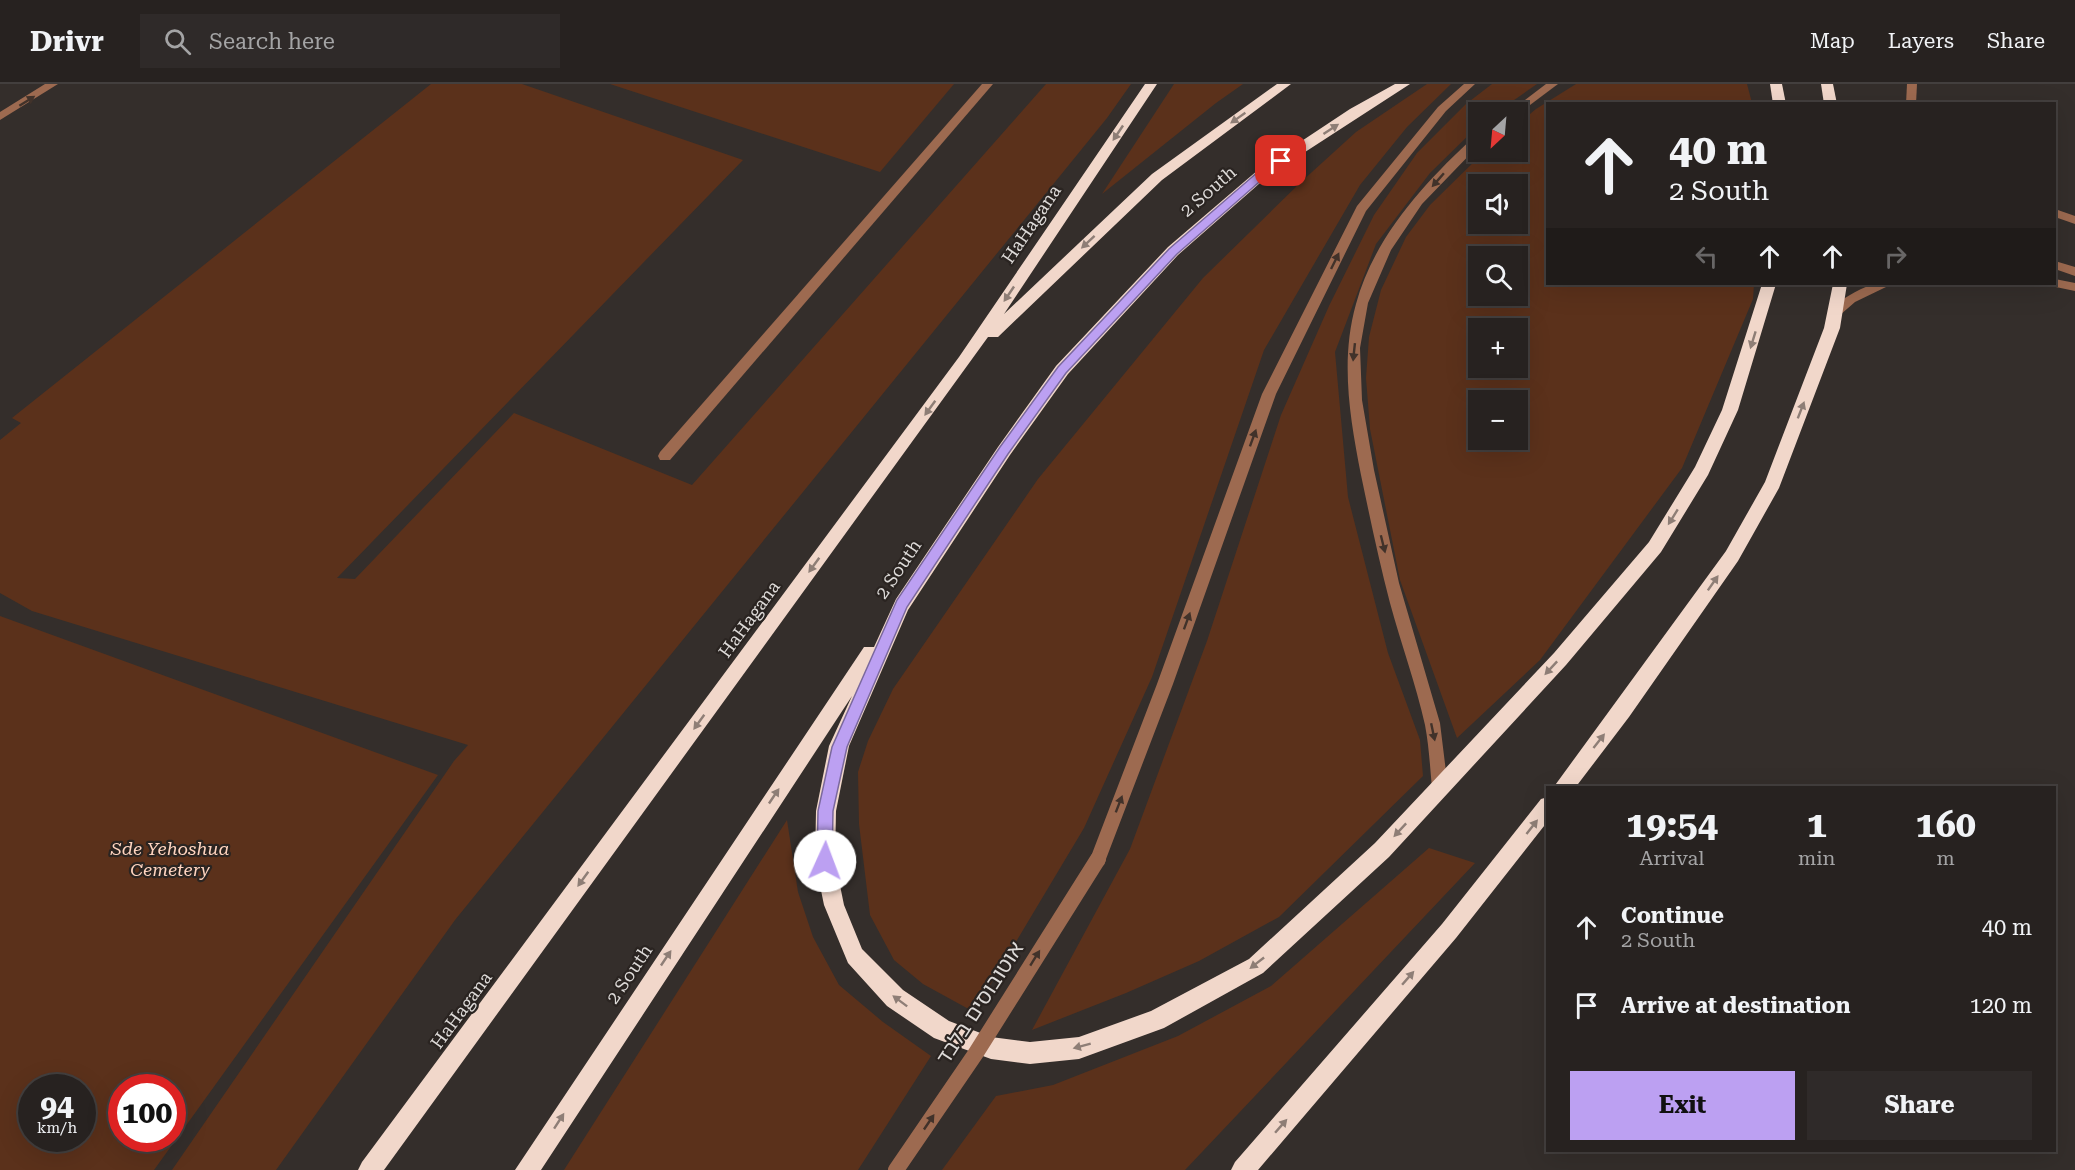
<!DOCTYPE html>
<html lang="en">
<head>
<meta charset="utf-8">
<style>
	body { margin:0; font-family:"Roboto Serif","Noto Sans Hebrew",serif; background:#2f2a29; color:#f1f3f6; height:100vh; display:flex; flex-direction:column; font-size:22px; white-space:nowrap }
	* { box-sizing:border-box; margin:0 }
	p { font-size:20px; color:#a4a4a5 }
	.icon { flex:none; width:33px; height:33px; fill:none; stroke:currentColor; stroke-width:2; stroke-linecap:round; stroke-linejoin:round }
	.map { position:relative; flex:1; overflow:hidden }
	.details { position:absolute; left:1546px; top:702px; width:510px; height:366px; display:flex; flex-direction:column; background:#272220; border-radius:0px; box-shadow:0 6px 24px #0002,0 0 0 2px #433f3e }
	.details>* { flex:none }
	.top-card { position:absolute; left:1546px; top:18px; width:510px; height:183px; border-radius:0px; box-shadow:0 6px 24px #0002,0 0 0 2px #433f3e; background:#272220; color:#f1f3f6; overflow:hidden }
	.needle { width:39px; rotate:206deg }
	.buttons { position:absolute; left:1468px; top:18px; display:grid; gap:12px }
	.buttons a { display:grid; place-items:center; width:60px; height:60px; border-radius:0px; background:#272220; box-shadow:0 6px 24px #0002,0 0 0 2px #433f3e; font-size:30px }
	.speed { position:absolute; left:18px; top:990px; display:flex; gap:12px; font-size:30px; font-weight:700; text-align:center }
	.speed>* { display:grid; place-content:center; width:78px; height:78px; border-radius:50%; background:#272220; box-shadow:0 6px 24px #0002,0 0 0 2px #433f3e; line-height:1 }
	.speed small { font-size:15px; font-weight:400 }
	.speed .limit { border:9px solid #d22; background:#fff; color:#111 }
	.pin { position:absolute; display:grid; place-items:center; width:51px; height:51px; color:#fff; margin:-26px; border-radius:12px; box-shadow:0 3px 9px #0006 }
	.me { position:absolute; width:66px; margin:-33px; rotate:2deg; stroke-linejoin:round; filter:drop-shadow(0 0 4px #0008) }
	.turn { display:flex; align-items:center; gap:21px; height:126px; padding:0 24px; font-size:27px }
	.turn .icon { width:78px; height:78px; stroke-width:2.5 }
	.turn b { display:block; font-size:42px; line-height:51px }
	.lanes { display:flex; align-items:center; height:57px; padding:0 24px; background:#0003; justify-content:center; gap:30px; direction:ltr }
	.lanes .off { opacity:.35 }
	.eta { display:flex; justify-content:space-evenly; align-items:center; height:102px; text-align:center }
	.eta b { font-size:36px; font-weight:700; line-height:42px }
	.button { display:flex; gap:12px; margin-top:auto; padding:12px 24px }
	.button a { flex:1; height:69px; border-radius:0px; background:#bca0f2; color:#111; font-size:24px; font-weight:700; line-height:69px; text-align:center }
	.button a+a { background:#2f2a29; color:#f1f3f6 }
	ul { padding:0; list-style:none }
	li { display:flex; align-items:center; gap:18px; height:78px; padding:0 24px }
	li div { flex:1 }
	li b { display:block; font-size:22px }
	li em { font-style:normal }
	header { display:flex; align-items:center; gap:36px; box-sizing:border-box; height:84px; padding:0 30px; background:#272220; border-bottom:2px solid #433f3e }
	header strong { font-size:28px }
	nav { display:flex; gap:33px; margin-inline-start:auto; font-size:21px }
	.search { width:420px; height:54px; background:#2f2a29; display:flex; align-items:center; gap:15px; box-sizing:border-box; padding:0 21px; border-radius:0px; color:#a4a4a5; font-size:22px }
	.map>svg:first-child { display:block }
	.green { fill:#5b311b; fill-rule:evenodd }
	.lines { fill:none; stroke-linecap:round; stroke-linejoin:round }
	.minor { fill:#9d6a50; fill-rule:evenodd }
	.highway { fill:#f1d7ca; fill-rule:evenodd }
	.minor-bridge { stroke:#9d6a50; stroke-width:16 }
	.oneway { fill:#41322a }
	.oneway2 { fill:#8e7e76 }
	.route { fill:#bca0f2; stroke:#7a689d; stroke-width:1.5 }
	.labels { text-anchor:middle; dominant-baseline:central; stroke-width:4.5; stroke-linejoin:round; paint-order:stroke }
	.street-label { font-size:18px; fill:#dddad8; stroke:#2a2421 }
	.park-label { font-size:18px; font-style:italic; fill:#ffd4bf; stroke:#2a2421 }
	.near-street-label { font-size:21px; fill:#dddad8; stroke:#2a2421 }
</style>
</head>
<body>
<header>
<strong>Drivr</strong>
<div class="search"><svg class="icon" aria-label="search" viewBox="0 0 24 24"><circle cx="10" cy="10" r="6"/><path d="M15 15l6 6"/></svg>Search here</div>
<nav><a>Map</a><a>Layers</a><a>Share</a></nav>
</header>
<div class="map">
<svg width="2075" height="1086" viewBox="0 0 2075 1086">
	<rect width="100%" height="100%" fill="#342e2b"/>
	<!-- green -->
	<g class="green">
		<path d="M431,0H522L743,76L337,494L355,495L514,329L692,401L1046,0H1131L1107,34L455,836L276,1086H172L454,677L468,661L32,527L0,509V356L21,339L12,334Z"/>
		<path d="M610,0H954L880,88Z"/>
		<path d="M1174,0H1243L1216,19L1102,110Z"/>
		<path d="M1427,0H1451L1407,43L1360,101L1264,266L1152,593L1084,744L974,928L923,900L894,876L870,831L859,740L858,688L868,657L893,605L1038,395L1203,194L1301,98L1356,48Z"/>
		<path d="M1492,0H1537L1497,28H1479V41L1430,89L1376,160L1335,268L1348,413L1388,569L1420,656L1423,692L1279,833L1199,877L1126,909L1032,946L1130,765L1207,557L1281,331L1329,222L1374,131L1417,69L1466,20Z"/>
		<path d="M1576,0H1747L1752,19L1548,20V200H1754L1753,215L1682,384L1540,576L1457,654L1400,496L1370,345L1366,294L1369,253L1381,206L1406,153L1430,121L1484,68H1518V40L1536,25ZM1518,100V140H1479V100ZM1518,172V212H1479V172ZM1479,244H1518V284H1479ZM1479,316H1518V356H1479Z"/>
		<path d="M0,532L438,691L154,1086H0ZM32,1004H82V1054H32ZM122,1004H172V1054H122Z"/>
		<path d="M787,736L798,808L813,853L839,901L883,938L931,972L858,1086H564Z"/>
		<path d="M1429,764L1475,779L1185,1086H942L996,1012L1053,1001L1178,952L1271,902Z"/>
	</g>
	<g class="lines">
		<!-- minor -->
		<g class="minor">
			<path d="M45,0H58L0,36V28Z"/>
			<path d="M982,0H993L670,376H660L658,372L660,368Z"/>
			<path d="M1464,0H1475L1446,27L1366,127L1276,310L1173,600L1106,775L1104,781L1098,783L1092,781L1090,775L1157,600L1262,310L1357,122L1438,23Z"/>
			<path d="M1546,0H1558L1518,30L1509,28Z"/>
			<path d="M1907,0H1917L1916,20H1906Z"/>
			<path d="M1479,51V61L1422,120L1391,166L1368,219L1360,264L1362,316L1374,386L1399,499L1440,639L1448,704L1446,709L1440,712L1434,709L1432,704C1430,683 1429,662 1425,641C1416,600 1401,560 1390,519C1379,477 1370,434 1361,391C1350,334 1340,277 1356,220C1374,153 1425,98 1475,52Z"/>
			<path d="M2055,125L2075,132V140L2055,133Z"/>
			<path d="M2055,177L2075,183V192L2055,185Z"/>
			<path d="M2055,195L2075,199V207L2051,202L2049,200H2055Z"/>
			<path d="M1872,200H1888L1886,203L1855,218L1840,231H1832L1830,228C1840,214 1857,207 1872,200Z"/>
		</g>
		<!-- highway -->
		<g class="highway">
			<path d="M1145,0H1157L1004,230L1152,90L1277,0H1291L1162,96L998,253H988L384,1086H358L362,1078L959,273Z"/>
			<path d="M1395,0H1410L1268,92L1178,171L1068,290L1010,371L908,526L849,662L836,727L835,777L844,821L862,865L903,906L949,937L991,953L1030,958L1079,953L1151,927L1249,875L1375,759L1554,569L1649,458L1695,383L1722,326L1762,200H1776L1738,326L1708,391L1661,468L1566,581L1389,773L1263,889L1164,944L1079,975L1030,980L991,975L934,954L887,922L848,879L824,821L815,777L816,727L829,662L852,612L541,1086H515L864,563H874L896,515L998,363L1056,282L1168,163L1258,86L1350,25Z"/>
			<path d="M1770,0H1782L1786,20H1773Z"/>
			<path d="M1821,0H1833L1837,20H1824Z"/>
			<path d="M1833,200H1847L1840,244L1779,404L1738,477L1629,633L1575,704H1553L1726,467L1765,398L1824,244Z"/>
			<path d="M1548,713V737L1456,854L1258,1086H1231L1235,1078L1442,840L1541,715Z"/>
		</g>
		<!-- minor-bridge -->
		<path class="minor-bridge" d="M896,1086L976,969L1098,775"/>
	</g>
	<!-- one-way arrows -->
	<defs><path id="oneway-solid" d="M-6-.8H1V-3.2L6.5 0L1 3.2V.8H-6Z" transform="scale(1.5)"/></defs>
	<g class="oneway">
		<use href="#oneway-solid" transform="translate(27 17) rotate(-32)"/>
		<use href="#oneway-solid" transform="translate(1438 96) rotate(131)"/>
		<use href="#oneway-solid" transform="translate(1335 177) rotate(-64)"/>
		<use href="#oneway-solid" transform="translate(1354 268) rotate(96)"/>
		<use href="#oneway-solid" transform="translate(1253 354) rotate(-70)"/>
		<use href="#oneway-solid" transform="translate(1383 460) rotate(76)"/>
		<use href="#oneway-solid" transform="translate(1187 537) rotate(-70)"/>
		<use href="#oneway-solid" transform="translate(1433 648) rotate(78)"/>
		<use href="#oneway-solid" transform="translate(1119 720) rotate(-69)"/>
		<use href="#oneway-solid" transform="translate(1035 874) rotate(-58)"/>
		<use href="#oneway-solid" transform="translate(929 1038) rotate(-56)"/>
	</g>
	<g class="oneway2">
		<use href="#oneway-solid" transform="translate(1238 34) rotate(145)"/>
		<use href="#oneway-solid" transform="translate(1331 45) rotate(-33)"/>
		<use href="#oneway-solid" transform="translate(1118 49) rotate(124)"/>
		<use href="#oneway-solid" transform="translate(1088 158) rotate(137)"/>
		<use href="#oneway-solid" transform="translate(1009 210) rotate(124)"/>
		<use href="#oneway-solid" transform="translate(1753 256) rotate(107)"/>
		<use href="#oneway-solid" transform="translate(930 324) rotate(126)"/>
		<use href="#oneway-solid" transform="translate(1801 326) rotate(-69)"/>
		<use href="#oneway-solid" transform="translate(1673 433) rotate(122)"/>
		<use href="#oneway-solid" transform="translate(814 481) rotate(126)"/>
		<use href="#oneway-solid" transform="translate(1713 499) rotate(-55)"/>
		<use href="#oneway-solid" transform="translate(1551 584) rotate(133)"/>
		<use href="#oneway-solid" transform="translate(699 638) rotate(126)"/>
		<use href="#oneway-solid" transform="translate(1599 657) rotate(-52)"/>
		<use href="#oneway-solid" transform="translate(774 712) rotate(-56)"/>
		<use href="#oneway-solid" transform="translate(1532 743) rotate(-52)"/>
		<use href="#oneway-solid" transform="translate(1400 746) rotate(133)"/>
		<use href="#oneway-solid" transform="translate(583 795) rotate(126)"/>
		<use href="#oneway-solid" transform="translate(666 874) rotate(-56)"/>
		<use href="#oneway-solid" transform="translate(1257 879) rotate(142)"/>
		<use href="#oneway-solid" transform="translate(1408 894) rotate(-49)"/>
		<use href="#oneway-solid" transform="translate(900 917) rotate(-143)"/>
		<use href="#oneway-solid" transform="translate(1082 962) rotate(165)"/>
		<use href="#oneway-solid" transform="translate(559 1037) rotate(-57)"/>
		<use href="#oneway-solid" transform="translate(1281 1042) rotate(-49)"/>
	</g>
	<!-- route -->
	<path class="route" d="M1281,74L1285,75V80L1266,92L1177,170L1066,289L1008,370L907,523L847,663L833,727L832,777L830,782L825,784L819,782L817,777L818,727L832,663L897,516L1000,363L1058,283L1169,165L1259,87Z"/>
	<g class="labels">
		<!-- street labels -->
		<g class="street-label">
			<text transform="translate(1208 107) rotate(-41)">2 South</text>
			<text transform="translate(1031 140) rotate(-56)">HaHagana</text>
			<text transform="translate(898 485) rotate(-56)">2 South</text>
			<text transform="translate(749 535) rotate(-54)">HaHagana</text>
			<text transform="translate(629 890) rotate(-56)">2 South</text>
			<text transform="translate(461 926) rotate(-54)">HaHagana</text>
		</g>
		<!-- park labels -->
		<g class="park-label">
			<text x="170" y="764">Sde Yehoshua<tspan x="170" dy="21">Cemetery</tspan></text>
		</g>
		<!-- near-street labels -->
		<g class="near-street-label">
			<text transform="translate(980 919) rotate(-57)">אוטובוסים בלבד</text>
		</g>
	</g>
</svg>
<div class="buttons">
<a><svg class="needle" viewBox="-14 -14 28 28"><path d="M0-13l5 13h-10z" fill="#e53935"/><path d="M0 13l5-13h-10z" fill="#a4a4a5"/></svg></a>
<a><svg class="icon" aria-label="sound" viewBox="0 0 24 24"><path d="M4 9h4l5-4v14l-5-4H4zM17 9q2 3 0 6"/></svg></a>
<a><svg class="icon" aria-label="search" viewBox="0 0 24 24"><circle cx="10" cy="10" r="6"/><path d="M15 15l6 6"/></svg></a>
<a>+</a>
<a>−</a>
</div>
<div class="speed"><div>94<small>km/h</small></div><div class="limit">100</div></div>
<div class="pin" style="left:1281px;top:77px;background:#d93025"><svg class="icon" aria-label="arrive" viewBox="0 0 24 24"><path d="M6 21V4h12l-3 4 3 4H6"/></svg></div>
<svg class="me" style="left:825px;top:777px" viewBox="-20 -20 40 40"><circle r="19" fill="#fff"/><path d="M0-13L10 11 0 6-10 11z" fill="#bca0f2"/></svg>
<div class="top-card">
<div class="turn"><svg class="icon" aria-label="ahead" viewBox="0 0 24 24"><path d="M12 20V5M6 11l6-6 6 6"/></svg><div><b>40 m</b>2 South</div></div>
<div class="lanes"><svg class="icon off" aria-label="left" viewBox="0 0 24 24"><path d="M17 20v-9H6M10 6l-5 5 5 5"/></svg><svg class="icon" aria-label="ahead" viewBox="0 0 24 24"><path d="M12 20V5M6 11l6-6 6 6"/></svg><svg class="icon" aria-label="ahead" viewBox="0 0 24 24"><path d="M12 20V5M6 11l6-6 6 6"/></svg><svg class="icon off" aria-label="right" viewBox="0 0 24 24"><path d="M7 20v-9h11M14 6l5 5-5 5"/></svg></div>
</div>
<section class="details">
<div class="eta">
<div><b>19:54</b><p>Arrival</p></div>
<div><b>1</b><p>min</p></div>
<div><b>160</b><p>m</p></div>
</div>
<ul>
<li><svg class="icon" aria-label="ahead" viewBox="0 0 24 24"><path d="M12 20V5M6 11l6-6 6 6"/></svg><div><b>Continue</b><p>2 South</p></div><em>40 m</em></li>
<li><svg class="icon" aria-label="arrive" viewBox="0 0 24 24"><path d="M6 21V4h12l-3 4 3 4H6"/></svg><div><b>Arrive at destination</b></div><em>120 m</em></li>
</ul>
<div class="button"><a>Exit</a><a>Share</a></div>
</section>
</div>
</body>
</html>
